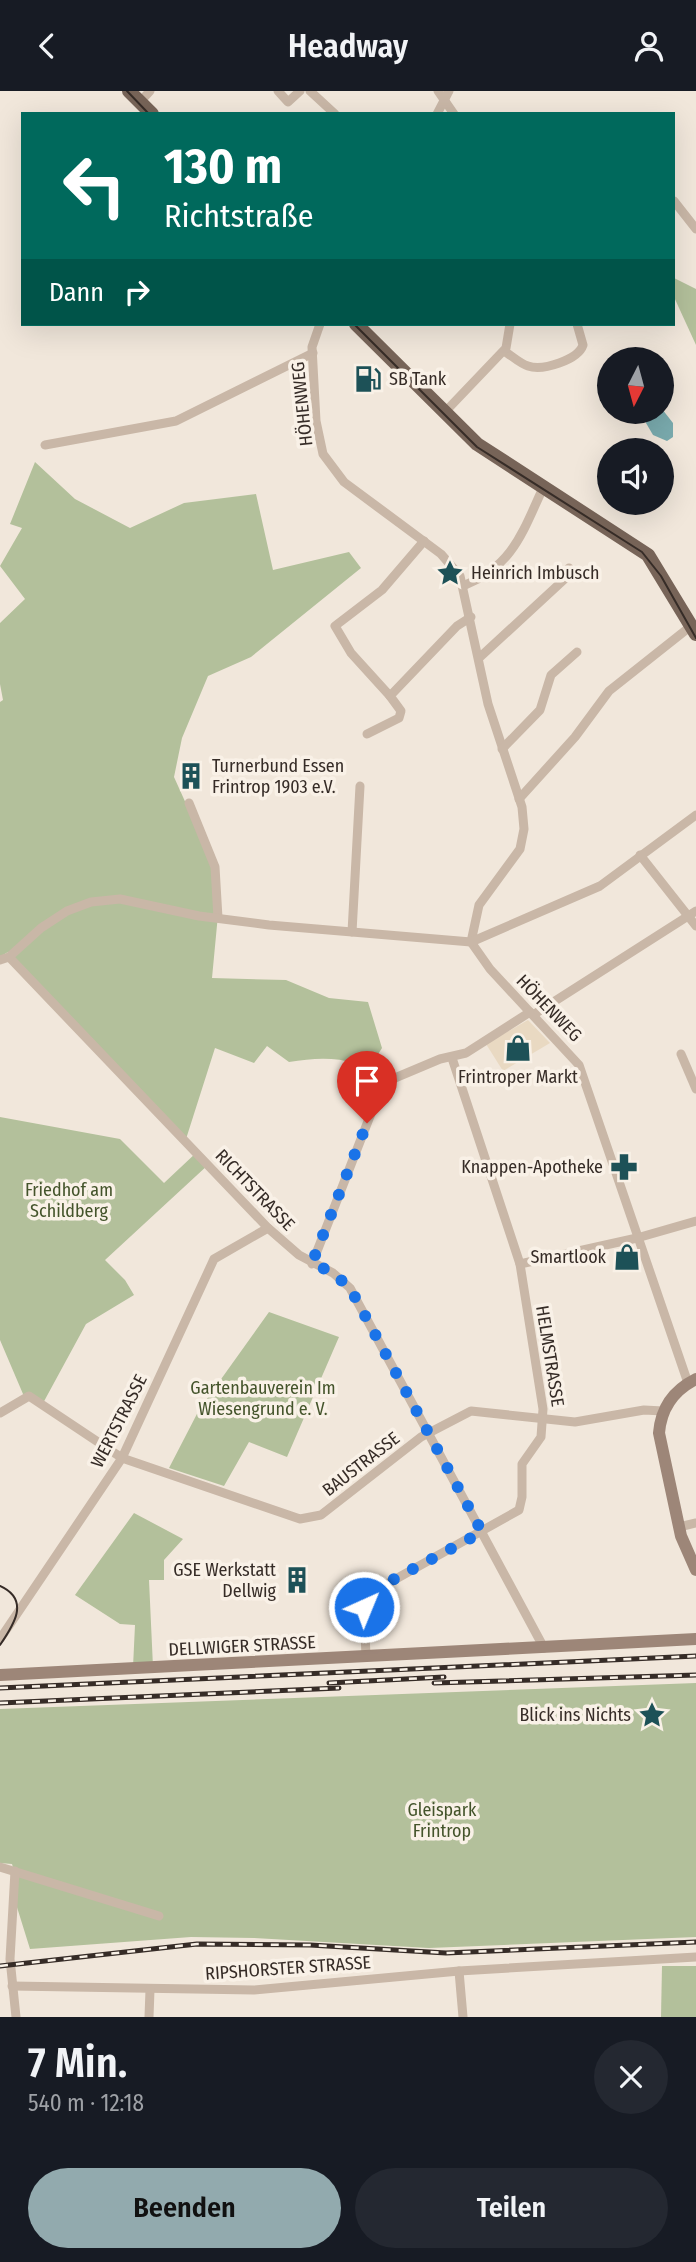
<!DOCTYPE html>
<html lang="de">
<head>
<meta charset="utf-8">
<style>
	body { margin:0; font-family:"Fira Sans Condensed",sans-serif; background:#242831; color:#f1f3f6; height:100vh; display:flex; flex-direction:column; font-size:26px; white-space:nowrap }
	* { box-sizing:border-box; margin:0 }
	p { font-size:23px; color:#9ea1a6 }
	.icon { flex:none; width:38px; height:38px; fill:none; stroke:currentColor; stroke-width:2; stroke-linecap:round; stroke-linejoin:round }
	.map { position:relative; height:1926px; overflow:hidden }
	.sheet { display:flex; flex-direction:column; background:#171b24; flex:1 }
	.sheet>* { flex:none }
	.banner { position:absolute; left:21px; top:21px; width:654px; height:214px; border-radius:0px; box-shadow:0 7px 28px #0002; background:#00695c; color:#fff; overflow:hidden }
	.needle { width:46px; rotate:186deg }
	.tools { position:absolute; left:597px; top:256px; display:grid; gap:14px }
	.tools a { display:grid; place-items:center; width:77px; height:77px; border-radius:50%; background:#171b24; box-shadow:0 7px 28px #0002; font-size:35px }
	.pin { position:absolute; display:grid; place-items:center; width:60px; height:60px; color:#fff; margin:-72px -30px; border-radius:50% 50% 50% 0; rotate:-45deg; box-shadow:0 0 7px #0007 }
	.pin .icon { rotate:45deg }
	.me { position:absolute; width:77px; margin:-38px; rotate:44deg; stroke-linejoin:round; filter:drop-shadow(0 0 5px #0008) }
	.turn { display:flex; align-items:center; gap:24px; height:147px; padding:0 28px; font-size:32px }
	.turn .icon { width:91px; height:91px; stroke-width:2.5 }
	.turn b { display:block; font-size:49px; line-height:60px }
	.then { display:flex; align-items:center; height:66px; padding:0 28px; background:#0003; gap:14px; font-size:26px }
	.round { display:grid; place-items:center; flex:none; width:74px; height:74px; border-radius:37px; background:#242831 }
	.headline { display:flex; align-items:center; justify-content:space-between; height:119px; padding:0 28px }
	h1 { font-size:42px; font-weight:600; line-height:52px }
	.action { display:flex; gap:14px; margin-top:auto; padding:14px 28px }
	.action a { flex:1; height:80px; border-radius:42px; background:#92aaae; color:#111; font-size:28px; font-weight:600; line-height:80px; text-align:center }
	.action a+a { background:#242831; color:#f1f3f6 }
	header { display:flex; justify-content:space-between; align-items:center; height:91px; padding:0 28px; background:#171b24; font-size:32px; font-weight:600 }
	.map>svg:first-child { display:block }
	.green { fill:#b3c09b }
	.plaza { fill:#e9d9c2 }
	.water { fill:#7aabae }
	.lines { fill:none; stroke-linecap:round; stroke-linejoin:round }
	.street { stroke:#c9b7a7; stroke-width:9 }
	.secondary { stroke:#9d8678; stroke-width:12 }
	.primary { stroke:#776458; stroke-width:14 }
	.tram { stroke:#362c27; stroke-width:2 }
	.rail-casing { stroke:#362c27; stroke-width:5 }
	.rail { stroke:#f9f1e7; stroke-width:2.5; stroke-dasharray:8; stroke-linecap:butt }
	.route { stroke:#1a73e8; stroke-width:12; stroke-dasharray:0 21.6 }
	.labels { text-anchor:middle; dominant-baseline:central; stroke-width:7; stroke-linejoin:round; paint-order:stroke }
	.poi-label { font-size:18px; fill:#362c27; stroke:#f9f1e7; text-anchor:end }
	.street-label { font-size:18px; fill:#362c27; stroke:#f9f1e7 }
	.park-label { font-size:18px; fill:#44542b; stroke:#f9f1e7 }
</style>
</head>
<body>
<header><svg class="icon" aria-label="back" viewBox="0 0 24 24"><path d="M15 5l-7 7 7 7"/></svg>Headway<svg class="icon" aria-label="person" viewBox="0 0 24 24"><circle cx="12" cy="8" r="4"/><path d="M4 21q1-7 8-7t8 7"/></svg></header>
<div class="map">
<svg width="696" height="1926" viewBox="0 0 696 1926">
	<rect width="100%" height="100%" fill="#f1e7db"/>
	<!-- green -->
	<g class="green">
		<path d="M674,187L696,198V254L674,206Z"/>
		<path d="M35,371L75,408L130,437L184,412L256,403L273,479L349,461L361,477L251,566L208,585L182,647L174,686L215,777L219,813L212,887L286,889L329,907L368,911L382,957L373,971L387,985L384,990C357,965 325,965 289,971L267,955L254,972L215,957L186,1048L8,861L0,866V611L3,609L0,593V532L25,508L0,475L22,437L10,433Z"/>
		<path d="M0,1026L120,1048L164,1092L197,1061L209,1073L105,1169L125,1189L134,1204L86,1233L42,1314L23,1303L0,1249Z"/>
		<path d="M269,1221L339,1246L287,1366L249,1351L224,1395L169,1377L199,1319Z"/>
		<path d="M134,1422L183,1448L164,1469V1489H149L153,1576H133L135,1534L120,1533L75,1504Z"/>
		<path d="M696,1592V1846L429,1857L254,1847L191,1846L30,1858L16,1813L18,1793L12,1773L0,1772V1618Z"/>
		<path d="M662,1875H696V1926H661Z"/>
	</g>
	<!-- plaza -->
	<path class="plaza" d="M528,929L550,952L503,980L486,953Z"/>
	<!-- water -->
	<path class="water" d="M662,318L673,332V346L667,350L653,344L646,332L648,320Z"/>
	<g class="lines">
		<!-- street -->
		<g class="street">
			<path d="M278,0L288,11L300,0"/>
			<path d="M310,0L335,23"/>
			<path d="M438,0L454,23"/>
			<path d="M140,11L150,0"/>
			<path d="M437,23L449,0"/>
			<path d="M674,110L696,138"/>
			<path d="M320,233L312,256L316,330L323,363L344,391L441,463L460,485L488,613L522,716L524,738L520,758L479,814L471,851L490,878L579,974L688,1292"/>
			<path d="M504,260C511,264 519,272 528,275C543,280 578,269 583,254L577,233"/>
			<path d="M444,322L506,257L510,233"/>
			<path d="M45,354L176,330L313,262"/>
			<path d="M465,494C513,475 523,440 543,397"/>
			<path d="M479,567L569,484V477"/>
			<path d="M390,605L351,562L335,535L382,499L424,450"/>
			<path d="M367,643L399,627L401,620L390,605L457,535L471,526"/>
			<path d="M502,658L540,619L551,584L577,561"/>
			<path d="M519,708L575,646L609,600L691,535"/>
			<path d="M189,712L215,776L218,827"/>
			<path d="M640,764L696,835"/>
			<path d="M352,841L360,695"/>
			<path d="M9,866L268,1137L299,1164L333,1182L350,1197L544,1557"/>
			<path d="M0,869L9,866L41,837L67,820L91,811L120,808L199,825L269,834L471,851L600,795L696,724"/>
			<path d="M533,924L696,820"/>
			<path d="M681,963L696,998"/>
			<path d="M312,1173L383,992L440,968L466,962L530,921"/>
			<path d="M520,1173L637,1147L696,1130"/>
			<path d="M0,1322L29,1305L122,1367L300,1428L321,1424L421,1346L471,1320L575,1331L644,1319L663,1320"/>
			<path d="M679,1436L696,1432"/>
			<path d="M0,1548L122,1367L214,1168L268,1137"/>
			<path d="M366,1566L364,1516L369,1503L519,1419L522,1406V1373L541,1346L543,1318L520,1173L452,967"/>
			<path d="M0,1776L159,1825"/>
			<path d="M15,1780L10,1868L16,1926"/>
			<path d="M459,1880L463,1926"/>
			<path d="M12,1895L254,1899L459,1880L696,1866"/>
			<path d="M149,1926L150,1899"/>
		</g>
		<!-- secondary -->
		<g class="secondary">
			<path d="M696,1288C674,1299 661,1317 659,1342L681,1445L696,1479"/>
			<path d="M0,1584L696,1548"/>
		</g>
		<!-- primary -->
		<g class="primary">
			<path d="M129,0L152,23"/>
			<path d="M356,233L477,353L648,464L696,543"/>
		</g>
		<!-- tram -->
		<g class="tram">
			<path d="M127,0L149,23"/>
			<path d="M354,233L477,356L642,461L661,485L696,547"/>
			<path d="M0,1495C31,1509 13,1535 0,1554"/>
		</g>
		<defs>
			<g id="rail">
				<path d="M329,1592L444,1586"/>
				<path d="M434,1592L696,1584"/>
				<path d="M0,1597L696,1565"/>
				<path d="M0,1612L339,1597"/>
				<path d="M0,1875L197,1853L310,1854L446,1862L696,1851"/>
			</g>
		</defs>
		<!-- rail casing -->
		<use href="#rail" class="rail-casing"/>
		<!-- rail -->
		<use href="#rail" class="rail"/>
	</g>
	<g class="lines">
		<!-- route -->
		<path class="route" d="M364,1516L366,1507L372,1500L482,1441L350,1197L333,1182L312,1172L367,1032"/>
	</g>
	<!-- icons -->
	<defs>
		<symbol id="fuel-bare" viewBox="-9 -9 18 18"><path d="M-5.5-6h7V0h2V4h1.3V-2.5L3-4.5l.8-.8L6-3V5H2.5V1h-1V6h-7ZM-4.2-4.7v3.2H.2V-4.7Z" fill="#1d5157" stroke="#f9f1e7" stroke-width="2.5" paint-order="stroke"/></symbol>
		<symbol id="sight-bare" viewBox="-9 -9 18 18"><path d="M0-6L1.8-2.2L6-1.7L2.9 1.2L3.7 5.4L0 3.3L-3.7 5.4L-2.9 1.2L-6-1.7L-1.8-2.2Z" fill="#1d5157" stroke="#f9f1e7" stroke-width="2.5" paint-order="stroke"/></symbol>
		<symbol id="building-bare" viewBox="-9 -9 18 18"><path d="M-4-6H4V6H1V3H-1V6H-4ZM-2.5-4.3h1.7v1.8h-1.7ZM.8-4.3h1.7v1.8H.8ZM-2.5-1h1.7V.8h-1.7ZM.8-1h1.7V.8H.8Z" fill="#1d5157" stroke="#f9f1e7" stroke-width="2.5" paint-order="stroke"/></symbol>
		<symbol id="shop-bare" viewBox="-9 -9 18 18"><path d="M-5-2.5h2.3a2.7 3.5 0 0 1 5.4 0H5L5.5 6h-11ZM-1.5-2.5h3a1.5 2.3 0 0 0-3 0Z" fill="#1d5157" stroke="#f9f1e7" stroke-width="2.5" paint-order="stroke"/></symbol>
		<symbol id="pharmacy-bare" viewBox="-9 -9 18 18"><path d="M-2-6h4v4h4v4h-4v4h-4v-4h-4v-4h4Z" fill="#1d5157" stroke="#f9f1e7" stroke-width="2.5" paint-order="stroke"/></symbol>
	</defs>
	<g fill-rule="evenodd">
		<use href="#fuel-bare" x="349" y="269" width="38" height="38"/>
		<use href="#sight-bare" x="431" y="463" width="38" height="38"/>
		<use href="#building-bare" x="172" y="666" width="38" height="38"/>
		<use href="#shop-bare" x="499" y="938" width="38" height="38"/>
		<use href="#pharmacy-bare" x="605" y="1057" width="38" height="38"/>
		<use href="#shop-bare" x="608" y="1147" width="38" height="38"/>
		<use href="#building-bare" x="278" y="1470" width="38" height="38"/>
		<use href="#sight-bare" x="633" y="1605" width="38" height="38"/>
	</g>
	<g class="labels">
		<!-- poi labels -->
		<g class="poi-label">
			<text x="389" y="288" text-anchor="start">SB Tank</text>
			<text x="471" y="482" text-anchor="start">Heinrich Imbusch</text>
			<text x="212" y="675" text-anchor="start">Turnerbund Essen<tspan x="212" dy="21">Frintrop 1903 e.V.</tspan></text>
			<text x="518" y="986" text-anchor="middle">Frintroper Markt</text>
			<text x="603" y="1076">Knappen-Apotheke</text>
			<text x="606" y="1166">Smartlook</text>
			<text x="276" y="1479">GSE Werkstatt<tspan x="276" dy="21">Dellwig</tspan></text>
			<text x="631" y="1624">Blick ins Nichts</text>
		</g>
		<!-- street labels -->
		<g class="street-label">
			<text transform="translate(302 313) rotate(-96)">HÖHENWEG</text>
			<text transform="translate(549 917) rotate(46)">HÖHENWEG</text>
			<text transform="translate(255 1099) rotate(46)">RICHTSTRASSE</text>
			<text transform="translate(550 1265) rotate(81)">HELMSTRASSE</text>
			<text transform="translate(119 1330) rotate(-63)">WERTSTRASSE</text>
			<text transform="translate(361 1373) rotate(-38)">BAUSTRASSE</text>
			<text transform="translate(242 1555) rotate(-3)">DELLWIGER STRASSE</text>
			<text transform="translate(288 1877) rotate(-4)">RIPSHORSTER STRASSE</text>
		</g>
		<!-- park labels -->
		<g class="park-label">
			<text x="69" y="1099">Friedhof am<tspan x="69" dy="21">Schildberg</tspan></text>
			<text x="263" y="1297">Gartenbauverein Im<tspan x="263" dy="21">Wiesengrund e. V.</tspan></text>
			<text x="442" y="1719">Gleispark<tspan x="442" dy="21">Frintrop</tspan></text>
		</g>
	</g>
</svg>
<div class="tools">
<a><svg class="needle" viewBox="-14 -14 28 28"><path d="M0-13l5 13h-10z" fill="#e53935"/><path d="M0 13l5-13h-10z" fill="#9ea1a6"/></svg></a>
<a><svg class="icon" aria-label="sound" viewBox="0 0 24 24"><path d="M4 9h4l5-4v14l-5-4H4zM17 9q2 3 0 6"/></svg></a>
</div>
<div class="pin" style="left:367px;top:1032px;background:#d93025"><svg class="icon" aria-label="arrive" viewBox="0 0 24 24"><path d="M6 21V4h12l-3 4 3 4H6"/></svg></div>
<svg class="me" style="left:364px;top:1516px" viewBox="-20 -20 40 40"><circle r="17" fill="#1a73e8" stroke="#fff" stroke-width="3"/><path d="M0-11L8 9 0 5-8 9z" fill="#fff"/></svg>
<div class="banner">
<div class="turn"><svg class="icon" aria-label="left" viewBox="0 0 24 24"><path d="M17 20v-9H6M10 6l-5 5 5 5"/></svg><div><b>130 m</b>Richtstraße</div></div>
<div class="then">Dann<svg class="icon" aria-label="right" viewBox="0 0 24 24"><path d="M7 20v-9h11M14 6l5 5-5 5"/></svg></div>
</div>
</div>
<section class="sheet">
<div class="headline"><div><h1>7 Min.</h1><p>540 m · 12:18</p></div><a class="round"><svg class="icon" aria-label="close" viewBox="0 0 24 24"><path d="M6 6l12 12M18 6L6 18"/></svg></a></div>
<div class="action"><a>Beenden</a><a>Teilen</a></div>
</section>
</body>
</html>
